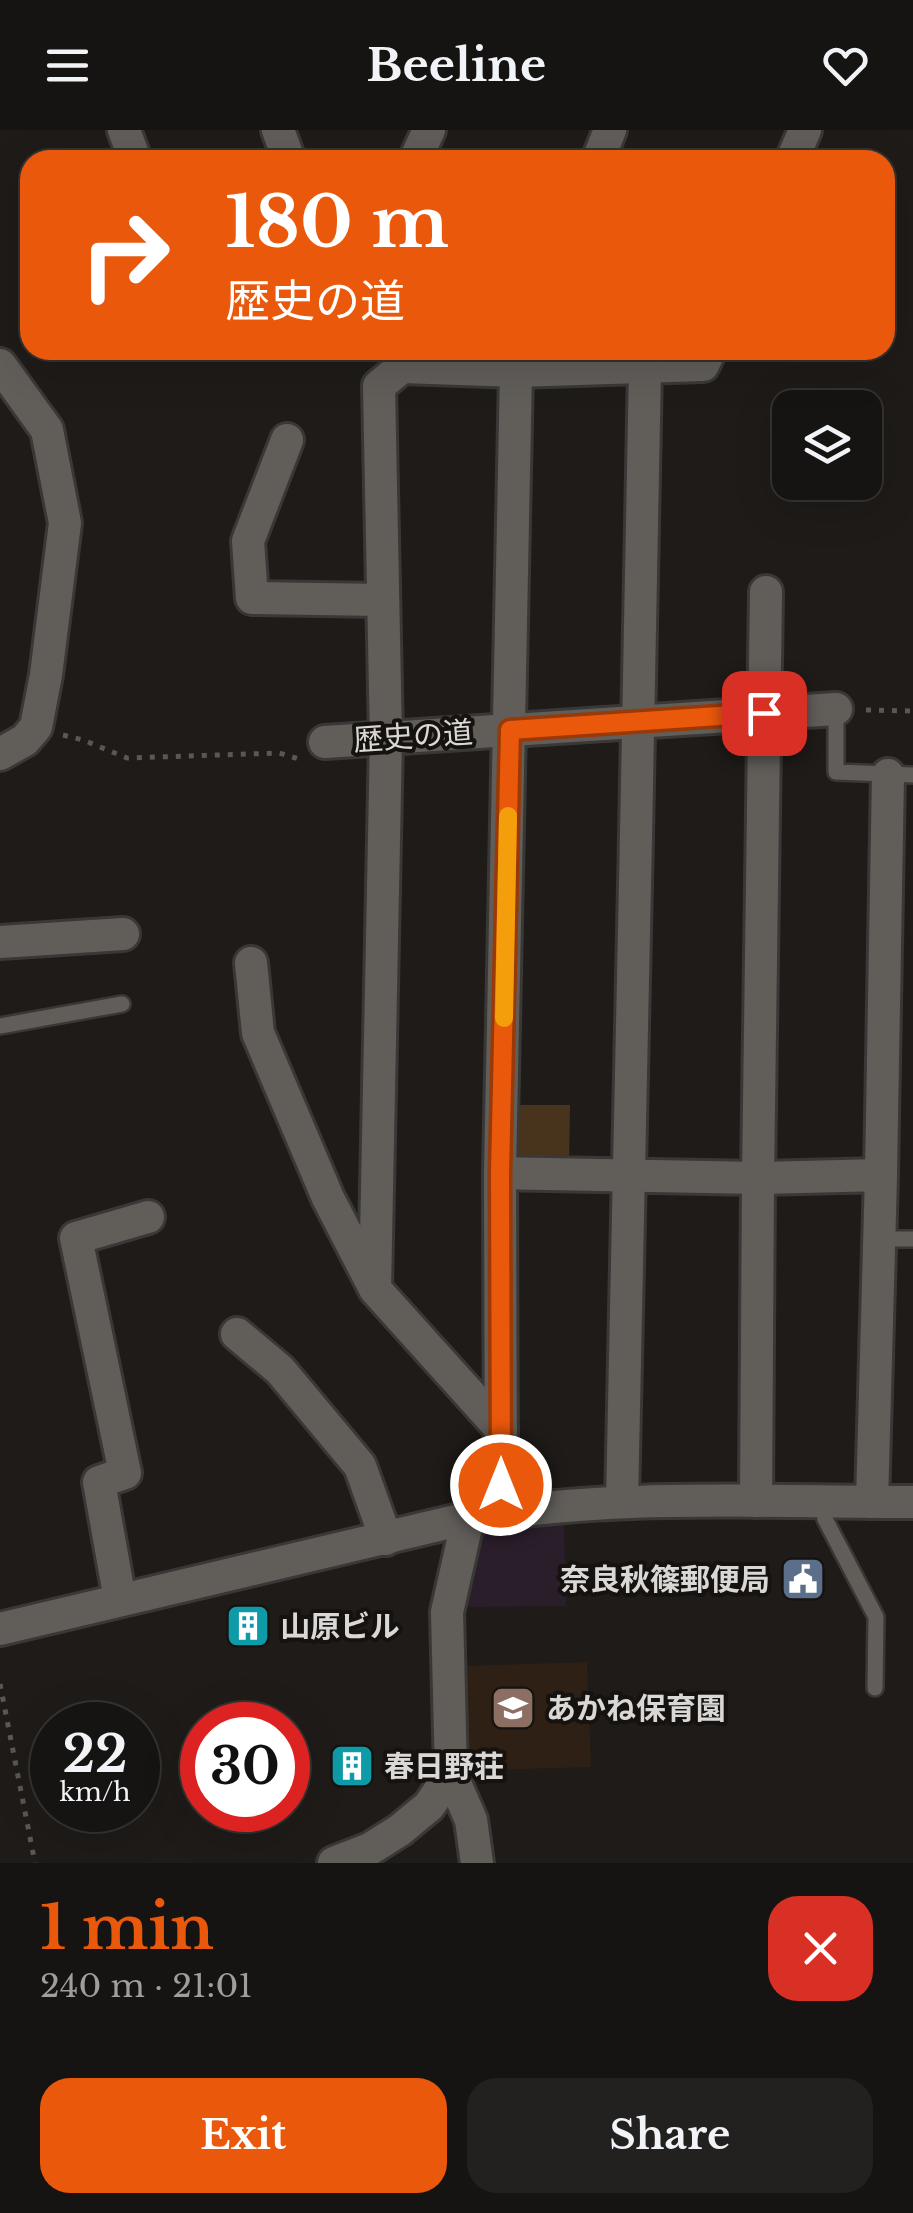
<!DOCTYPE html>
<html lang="en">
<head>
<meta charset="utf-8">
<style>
	body { margin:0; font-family:"Libre Baskerville","Noto Sans JP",serif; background:#232120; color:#f1f3f6; height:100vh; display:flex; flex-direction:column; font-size:38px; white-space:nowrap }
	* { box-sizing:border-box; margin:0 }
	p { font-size:32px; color:#9e9e9f }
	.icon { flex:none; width:55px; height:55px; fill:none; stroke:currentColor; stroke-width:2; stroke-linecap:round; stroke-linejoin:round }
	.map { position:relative; height:1733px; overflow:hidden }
	.details { display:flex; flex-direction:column; background:#161412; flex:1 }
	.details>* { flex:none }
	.hud { position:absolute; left:20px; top:20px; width:875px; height:210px; border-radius:30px; box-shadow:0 10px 40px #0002,0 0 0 2px #353332; background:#ea580c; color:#fff; overflow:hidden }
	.controls { position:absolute; left:772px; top:260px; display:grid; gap:20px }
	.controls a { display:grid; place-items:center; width:110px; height:110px; border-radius:20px; background:#161412; box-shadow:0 10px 40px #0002,0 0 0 2px #353332; font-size:50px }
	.speed { position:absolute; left:30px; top:1572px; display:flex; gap:20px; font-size:50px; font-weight:700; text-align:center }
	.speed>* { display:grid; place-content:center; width:130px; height:130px; border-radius:50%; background:#161412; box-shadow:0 10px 40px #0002,0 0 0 2px #353332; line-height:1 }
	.speed small { font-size:25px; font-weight:400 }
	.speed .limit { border:15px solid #d22; background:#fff; color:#111 }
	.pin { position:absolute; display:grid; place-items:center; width:85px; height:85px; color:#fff; margin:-42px; border-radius:20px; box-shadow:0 5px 15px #0006 }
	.me { position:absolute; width:110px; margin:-55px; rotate:0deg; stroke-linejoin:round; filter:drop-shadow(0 0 8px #0008) }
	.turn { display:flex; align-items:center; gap:35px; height:210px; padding:0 40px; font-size:45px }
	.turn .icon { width:130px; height:130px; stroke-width:2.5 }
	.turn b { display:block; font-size:70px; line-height:85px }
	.round { display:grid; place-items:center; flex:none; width:105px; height:105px; border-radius:30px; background:#232120 }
	.overview { display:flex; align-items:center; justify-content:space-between; height:170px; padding:0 40px }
	h1 { font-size:60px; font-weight:700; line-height:75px; color:#ea580c }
	.primary-button { display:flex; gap:20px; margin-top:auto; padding:20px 40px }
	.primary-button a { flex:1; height:115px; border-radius:30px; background:#ea580c; color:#fff; font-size:40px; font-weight:700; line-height:115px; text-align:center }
	.primary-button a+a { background:#232120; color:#f1f3f6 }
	header { display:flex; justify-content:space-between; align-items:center; height:130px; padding:0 40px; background:#161412; font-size:45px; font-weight:700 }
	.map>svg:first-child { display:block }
	.education { fill:#2e2014 }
	.medical { fill:#2a1e2b }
	.green { fill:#48341c }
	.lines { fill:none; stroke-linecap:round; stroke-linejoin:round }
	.service-casing { stroke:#3a3836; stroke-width:20 }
	.minor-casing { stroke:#3a3836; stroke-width:38 }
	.path { stroke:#5a5754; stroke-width:5; stroke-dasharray:5 8; stroke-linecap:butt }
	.service { stroke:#615e5a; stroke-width:15 }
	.minor { stroke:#615e5a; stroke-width:32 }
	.route-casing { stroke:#983908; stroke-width:25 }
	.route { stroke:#ea580c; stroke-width:18 }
	.slow { stroke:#f59e0b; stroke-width:18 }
	.labels { text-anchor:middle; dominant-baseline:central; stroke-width:8; stroke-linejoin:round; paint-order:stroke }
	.street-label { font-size:30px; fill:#dad8d6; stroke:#15120f }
	.poi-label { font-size:30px; font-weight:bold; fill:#dad8d6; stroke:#15120f; text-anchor:start }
</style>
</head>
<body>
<header><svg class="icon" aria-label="menu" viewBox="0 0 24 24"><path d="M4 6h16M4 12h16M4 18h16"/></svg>Beeline<svg class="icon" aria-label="heart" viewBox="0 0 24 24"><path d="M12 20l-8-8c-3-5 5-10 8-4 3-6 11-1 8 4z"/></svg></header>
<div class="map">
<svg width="913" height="1733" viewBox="0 0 913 1733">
	<rect width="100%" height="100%" fill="#1e1b18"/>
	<!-- education -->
	<path class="education" d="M587,1532L591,1637L464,1641L461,1536Z"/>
	<!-- medical -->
	<path class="medical" d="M481,1392H564L566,1476L467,1477Z"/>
	<!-- green -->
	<path class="green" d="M517,975H570L569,1037H516Z"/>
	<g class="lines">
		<defs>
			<g id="service">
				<path d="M836,579V642L913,645"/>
				<path d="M0,896L122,874"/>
				<path d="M880,1109H913"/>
				<path d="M824,1371L825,1389L876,1487L875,1558"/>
			</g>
			<g id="minor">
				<path d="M124,0L135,30"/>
				<path d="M278,0L289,30"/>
				<path d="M415,30L429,0"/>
				<path d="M598,30L610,0"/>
				<path d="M792,30L805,0"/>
				<path d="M399,220L402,237L516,241L703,235L710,220"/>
				<path d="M0,235L47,300L65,393L46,545L36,597L25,610L0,624"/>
				<path d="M402,237L379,256L386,609L375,1159L501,1299"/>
				<path d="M287,310L248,411L252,468L382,470"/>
				<path d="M766,462L758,1048L881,1045L872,1372"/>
				<path d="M325,612L836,579"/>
				<path d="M0,812L123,804"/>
				<path d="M251,833L258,903L328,1068L373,1155"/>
				<path d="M500,1043L758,1048L756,1371"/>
				<path d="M881,1045L888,645"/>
				<path d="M237,1204L280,1240L360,1336L386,1409"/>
				<path d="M622,1372C633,994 636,616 645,238"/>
				<path d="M501,1383L500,1043L516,241L520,220"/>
				<path d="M120,1470L99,1352L125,1343L76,1108L148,1087"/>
				<path d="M0,1499L468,1388C615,1363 765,1372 913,1372"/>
				<path d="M451,1644L471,1690L477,1733"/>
				<path d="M334,1733L370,1719L400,1700L429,1676L451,1644L447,1482L468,1388"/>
			</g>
		</defs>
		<!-- service casing -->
		<use href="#service" class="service-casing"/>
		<!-- minor casing -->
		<use href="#minor" class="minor-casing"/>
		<!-- path -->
		<g class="path">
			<path d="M866,580L913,581"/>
			<path d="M63,605L83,610L127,628L279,623L302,630"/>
			<path d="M0,1554L35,1733"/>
		</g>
		<!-- service -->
		<use href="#service" class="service"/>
		<!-- minor -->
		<use href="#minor" class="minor"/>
	</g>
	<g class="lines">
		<defs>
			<path id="route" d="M501,1355L500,1043L510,600L764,583"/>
		</defs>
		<!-- route casing -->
		<use href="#route" class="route-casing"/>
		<!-- route -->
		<use href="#route" class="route"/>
		<!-- slow -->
		<path class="slow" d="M504,888L508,686"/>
	</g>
	<!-- icons -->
	<defs>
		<symbol id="civic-square" viewBox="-11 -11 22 22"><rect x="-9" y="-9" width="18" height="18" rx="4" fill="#5c6f8a" stroke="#15120f"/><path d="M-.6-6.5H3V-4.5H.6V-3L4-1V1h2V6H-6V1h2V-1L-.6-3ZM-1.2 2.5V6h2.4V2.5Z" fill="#fff"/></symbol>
		<symbol id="building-square" viewBox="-11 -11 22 22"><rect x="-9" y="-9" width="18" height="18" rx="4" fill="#0f9aa8" stroke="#15120f"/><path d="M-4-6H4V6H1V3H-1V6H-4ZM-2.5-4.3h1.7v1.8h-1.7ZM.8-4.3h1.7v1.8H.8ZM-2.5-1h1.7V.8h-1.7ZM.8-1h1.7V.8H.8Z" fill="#fff"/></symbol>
		<symbol id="school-square" viewBox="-11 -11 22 22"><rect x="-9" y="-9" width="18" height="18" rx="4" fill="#8d6e63" stroke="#15120f"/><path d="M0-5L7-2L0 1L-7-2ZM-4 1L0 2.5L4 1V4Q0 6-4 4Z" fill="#fff"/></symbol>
	</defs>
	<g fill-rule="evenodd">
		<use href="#civic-square" x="778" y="1424" width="50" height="50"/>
		<use href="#building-square" x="223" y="1471" width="50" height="50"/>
		<use href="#school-square" x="488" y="1553" width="50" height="50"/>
		<use href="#building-square" x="327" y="1611" width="50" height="50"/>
	</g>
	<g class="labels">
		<!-- street labels -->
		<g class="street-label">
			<text transform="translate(413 606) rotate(-4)">歴史の道</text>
		</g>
		<!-- poi labels -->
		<g class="poi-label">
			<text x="770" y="1449" text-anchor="end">奈良秋篠郵便局</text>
			<text x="280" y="1496">山原ビル</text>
			<text x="546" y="1578">あかね保育園</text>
			<text x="384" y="1636">春日野荘</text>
		</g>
	</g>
</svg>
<div class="controls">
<a><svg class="icon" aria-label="layers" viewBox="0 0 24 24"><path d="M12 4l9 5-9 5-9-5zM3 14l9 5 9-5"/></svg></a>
</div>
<div class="speed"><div>22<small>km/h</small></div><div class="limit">30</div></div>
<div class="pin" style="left:764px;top:583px;background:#d93025"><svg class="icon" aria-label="arrive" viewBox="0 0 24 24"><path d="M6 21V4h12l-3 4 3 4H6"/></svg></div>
<svg class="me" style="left:501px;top:1355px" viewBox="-20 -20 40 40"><circle r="17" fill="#ea580c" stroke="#fff" stroke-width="3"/><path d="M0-11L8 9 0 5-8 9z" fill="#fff"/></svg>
<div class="hud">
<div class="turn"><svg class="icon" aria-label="right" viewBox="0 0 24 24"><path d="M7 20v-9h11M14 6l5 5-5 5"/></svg><div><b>180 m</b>歴史の道</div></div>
</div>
</div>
<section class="details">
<div class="overview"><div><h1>1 min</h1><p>240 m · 21:01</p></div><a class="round" style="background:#d93025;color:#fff"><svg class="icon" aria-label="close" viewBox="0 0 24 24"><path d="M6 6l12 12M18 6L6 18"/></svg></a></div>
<div class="primary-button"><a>Exit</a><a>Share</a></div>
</section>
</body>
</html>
